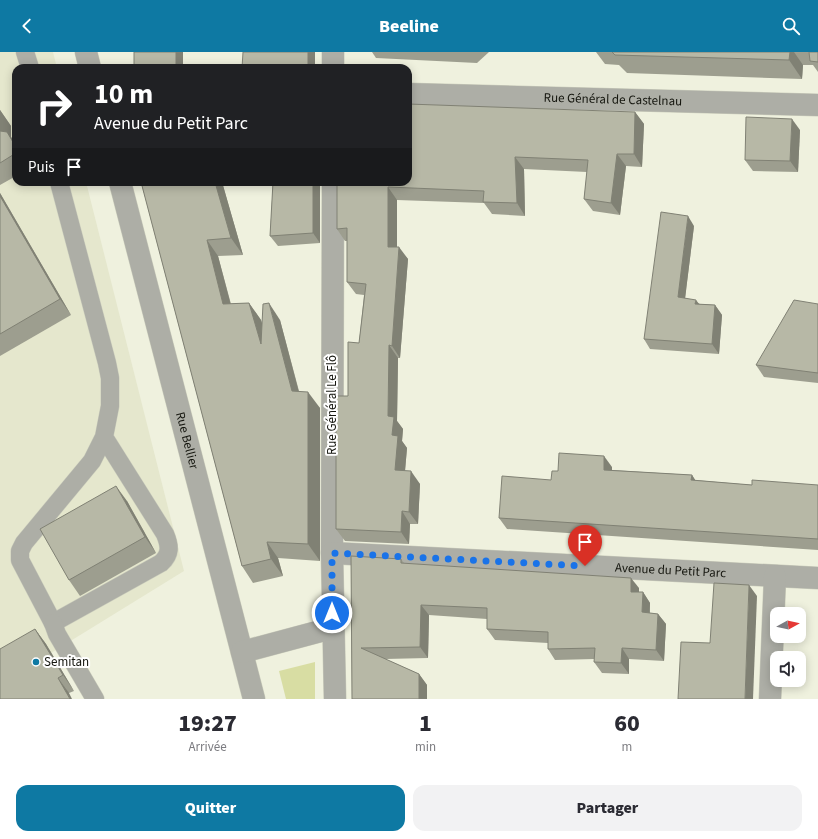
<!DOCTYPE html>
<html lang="fr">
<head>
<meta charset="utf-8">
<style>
	body { margin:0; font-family:"Source Sans 3",sans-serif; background:#f2f2f3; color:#2b2b33; height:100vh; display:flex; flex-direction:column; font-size:15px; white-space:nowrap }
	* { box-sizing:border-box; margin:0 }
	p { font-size:13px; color:#7c7c81 }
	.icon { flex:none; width:22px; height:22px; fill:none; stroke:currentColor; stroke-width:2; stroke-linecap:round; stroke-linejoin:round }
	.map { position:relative; height:647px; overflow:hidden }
	.drawer { display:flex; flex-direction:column; background:#fff; flex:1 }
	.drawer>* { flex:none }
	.hud { position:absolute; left:12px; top:12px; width:400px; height:122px; border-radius:12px; box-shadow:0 2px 10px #0003; background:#202124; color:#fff; overflow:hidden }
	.needle { width:26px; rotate:82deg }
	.controls { position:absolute; left:770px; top:555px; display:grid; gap:8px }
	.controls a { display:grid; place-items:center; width:36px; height:36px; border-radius:8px; background:#fff; box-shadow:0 2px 10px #0003; font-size:20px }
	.pin { position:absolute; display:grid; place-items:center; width:34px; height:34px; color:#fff; margin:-41px -17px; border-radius:50% 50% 50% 0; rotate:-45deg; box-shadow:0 0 4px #0007 }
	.pin .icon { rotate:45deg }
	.me { position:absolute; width:44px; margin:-22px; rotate:0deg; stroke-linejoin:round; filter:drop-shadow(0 0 3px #0008) }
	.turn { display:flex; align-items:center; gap:14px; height:84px; padding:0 16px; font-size:18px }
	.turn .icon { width:52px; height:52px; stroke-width:2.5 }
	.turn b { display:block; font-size:28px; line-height:34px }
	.then { display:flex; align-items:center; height:38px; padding:0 16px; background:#0003; gap:8px; font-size:15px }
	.eta { display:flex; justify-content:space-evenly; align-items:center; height:68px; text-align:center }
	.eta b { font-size:24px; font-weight:800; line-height:28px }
	.action { display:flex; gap:8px; margin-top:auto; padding:8px 16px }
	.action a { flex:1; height:46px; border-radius:12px; background:#0e79a3; color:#fff; font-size:16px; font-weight:800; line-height:46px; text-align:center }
	.action a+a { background:#f2f2f3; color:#2b2b33 }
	header { display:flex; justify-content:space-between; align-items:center; height:52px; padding:0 16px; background:#0e79a3; color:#fff; font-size:18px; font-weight:800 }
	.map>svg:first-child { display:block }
	.built { fill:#e5e7cd }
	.green { fill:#d8dda3 }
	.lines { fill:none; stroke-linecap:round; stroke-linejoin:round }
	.service-casing { stroke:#cccebd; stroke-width:19 }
	.minor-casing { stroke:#cccebd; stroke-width:23 }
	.service { stroke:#adaea6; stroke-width:18 }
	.minor { stroke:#adaea6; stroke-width:22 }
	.wall { fill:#9d9e8f }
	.shaded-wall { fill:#808174 }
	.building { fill:#b7b8a6; stroke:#808174 }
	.route { stroke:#1a73e8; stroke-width:7; stroke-dasharray:0 12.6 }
	.poi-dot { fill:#0e79a3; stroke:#fff; stroke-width:1.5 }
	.labels { text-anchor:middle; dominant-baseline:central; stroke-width:4; stroke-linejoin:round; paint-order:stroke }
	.street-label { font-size:13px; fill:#14150e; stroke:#fff }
	.poi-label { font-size:13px; fill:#14150e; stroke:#fff; text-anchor:start }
</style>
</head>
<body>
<header><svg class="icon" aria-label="back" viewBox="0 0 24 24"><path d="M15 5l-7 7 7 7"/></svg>Beeline<svg class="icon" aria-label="search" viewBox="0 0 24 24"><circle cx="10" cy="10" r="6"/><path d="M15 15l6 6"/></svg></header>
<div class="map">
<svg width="818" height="647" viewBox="0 0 818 647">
	<rect width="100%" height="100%" fill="#eff1de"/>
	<!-- built -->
	<path class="built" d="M0,0H53L57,16H16V130H86L184,519L51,601L46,592L0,620Z"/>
	<!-- green -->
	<path class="green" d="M315,610V647H286L279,619Z"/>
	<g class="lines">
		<defs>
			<g id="service">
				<path d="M25,0L30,16"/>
				<path d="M59,130L107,311L110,326V354L104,385L92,409L24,491L20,499V508L53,571L161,511C171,502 170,494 165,482L104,385"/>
				<path d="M53,571L57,582L95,647"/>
			</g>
			<g id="minor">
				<path d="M86,0L90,16"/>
				<path d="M333,0V16"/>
				<path id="s1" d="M408,42L818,53"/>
				<path id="s2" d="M120,130L254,647"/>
				<path d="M333,130L332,501L335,647"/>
				<path id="s3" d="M332,501L818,526"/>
				<path d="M242,600L332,576"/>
				<path d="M770,647L775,524"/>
			</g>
		</defs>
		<!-- service casing -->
		<use href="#service" class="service-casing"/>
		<!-- minor casing -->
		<use href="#minor" class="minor-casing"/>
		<!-- service -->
		<use href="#service" class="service"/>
		<!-- minor -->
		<use href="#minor" class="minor"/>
	</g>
	<!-- wall -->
	<g class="wall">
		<path d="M372,0H489L477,11L376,6Z"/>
		<path d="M596,0H818V20L813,13H803L802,27L627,21L619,13L605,12Z"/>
		<path d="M0,58L11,74V85L16,92V124L0,133Z"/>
		<path d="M635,60L644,72L642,115L626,114L620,163L593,159L584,147L587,120L524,117L525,164L492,162L484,151L397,148V195L408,207L400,306H398L397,369L403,377L402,389L407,396L405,419L420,432L418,472H410L409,492L345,489L336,477L348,344L359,291L364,243L356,242L347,230V189H345L337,177V130Z"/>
		<path d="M800,78L798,120L753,119L745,108Z"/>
		<path d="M141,130H222L243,203L218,204L231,252L249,251L261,268L262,271L280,268L299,339L320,356V509L278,506L283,524L253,531L242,514Z"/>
		<path d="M273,130H320V191L278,194L270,184Z"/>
		<path d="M0,141L71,263L0,304Z"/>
		<path d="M694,174L685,246L700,252L715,253L722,263L719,302L650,297L644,287Z"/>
		<path d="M818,252V331L764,325L756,313Z"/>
		<path d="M612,415V418L692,423L695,428L752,433H818V498L507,477L499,466L551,428L558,419Z"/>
		<path d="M127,449L156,501L80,544L69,528Z"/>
		<path d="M351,504L401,507L404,511L639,536V540H643L650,551V561L658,562L666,572L664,609L629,607V622L602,621L594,610V607L555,608L548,597V591L495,588L487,577V567L429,563L428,606L385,607L419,622L427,633L352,647Z"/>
		<path d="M35,577L46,592L74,639L69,641L0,647Z"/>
	</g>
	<!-- shaded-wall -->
	<g class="shaded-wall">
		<rect x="176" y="0" width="7" height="16"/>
		<rect x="308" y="0" width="7" height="16"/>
		<path d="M790,0H794L803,13L802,27L789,8Z"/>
		<path d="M0,58L11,74V85L16,92V95L0,79Z"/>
		<path d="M635,60L644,72L642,115L634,102Z"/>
		<path d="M792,67L800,78L798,120L790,109Z"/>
		<path d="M617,102L626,114L620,163L611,151Z"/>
		<path d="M515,105L524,117L525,164L517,151Z"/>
		<path d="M215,130H222L243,203L231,186Z"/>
		<path d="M313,130H320V191L313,181Z"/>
		<path d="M388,135L397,148V207L388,195Z"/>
		<path d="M0,141L71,263L60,247L0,144Z"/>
		<path d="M688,164L694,174L684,255L678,245Z"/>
		<path d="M207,188L218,204L235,269L223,252Z"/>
		<path d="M399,195L408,207L400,306L392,294Z"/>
		<path d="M696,248L703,257L695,252Z"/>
		<path d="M249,251L261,268L272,308L261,292Z"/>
		<path d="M269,251L280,268L303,356L292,339Z"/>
		<path d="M715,253L722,263L719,302L712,292Z"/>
		<path d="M389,293L398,306L397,369L403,377L402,389L407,396L404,430L395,418L392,383L388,364Z"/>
		<path d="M308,340L320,356V509L308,492Z"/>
		<path d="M604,404L612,415V429L604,418Z"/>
		<path d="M411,419L420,432L418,472L409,460Z"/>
		<path d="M692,423L699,434L691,428Z"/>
		<path d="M116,434L127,449L156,501L145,485Z"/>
		<path d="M402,459L410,472L409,492L401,480Z"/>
		<path d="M267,490L278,506L283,524L271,507Z"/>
		<path d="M631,526L639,536V551L631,540Z"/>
		<path d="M749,533L757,544L753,647H745Z"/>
		<path d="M643,540L650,551L649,571L642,560Z"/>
		<path d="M421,553L429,563L428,606L420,595Z"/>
		<path d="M658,562L666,572L664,609L656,598Z"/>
		<path d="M35,577L46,592L74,639L63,623Z"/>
		<path d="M622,596L629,607V622L621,611Z"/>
		<path d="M419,622L427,633V647H419Z"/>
		<path d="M58,626L69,641L72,647H70Z"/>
	</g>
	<!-- building -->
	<g class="building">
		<rect x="134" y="0" width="42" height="16"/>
		<path d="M243,0H308V16H242Z"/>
		<path d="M612,0H790L789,8L615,3Z"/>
		<path d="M809,0H818V10L810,9Z"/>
		<path d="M408,52L635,60L634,102H617L611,151L584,147L588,108L515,105L517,151L483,150L484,139L388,135V195H399L392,294L389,293L388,364L394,365L392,383L398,384L395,418L411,419L409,460L402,459L401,480L336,477V344H348V290L359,291L366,232L347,230V176L337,177V130H408Z"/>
		<path d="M746,65L792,67L790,109L745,108Z"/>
		<path d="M0,72V79L7,80L16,95V101L0,111Z"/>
		<path d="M141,130H215L231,186L207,188L223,252L249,251L261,292L263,252L269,251L292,339L308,340V492L267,490L271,507L242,514Z"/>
		<path d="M273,130H313V181L270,184Z"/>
		<path d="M0,144L60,247L0,282Z"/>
		<path d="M661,160L688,164L678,245L696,248L695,252L715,253L712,292L644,287Z"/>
		<path d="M794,248L818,252V321L756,313Z"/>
		<path d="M559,401L604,404V418L692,423L691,428L752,433V428L818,433V487L499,466L502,424L551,428L552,419H558Z"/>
		<path d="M116,434L145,485L69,528L40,477Z"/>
		<path d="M351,504L401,507V511L631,526V540H643L642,560L658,562L656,598L622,596L621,611L594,610L595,596L548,597V580L487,577V556L421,553L420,595L361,596L419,622V647H352Z"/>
		<path d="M714,531L749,533L745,647H678L681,590L710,591Z"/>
		<path d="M35,577L63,623L58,626L70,647H0V597Z"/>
	</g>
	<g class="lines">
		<!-- route -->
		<path class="route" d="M332,561V501L585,514"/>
	</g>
	<!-- markers -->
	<circle class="poi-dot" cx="36" cy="610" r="4"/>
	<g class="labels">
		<!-- street labels -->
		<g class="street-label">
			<text stroke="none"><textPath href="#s1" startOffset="205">Rue Général de Castelnau</textPath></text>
			<text transform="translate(332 353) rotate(-90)">Rue Général Le Flô</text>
			<text stroke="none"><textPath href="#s2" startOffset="267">Rue Bellier</textPath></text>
			<text stroke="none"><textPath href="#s3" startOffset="339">Avenue du Petit Parc</textPath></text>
		</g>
		<!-- poi labels -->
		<g class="poi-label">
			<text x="44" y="610">Semitan</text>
		</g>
	</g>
</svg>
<div class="controls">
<a><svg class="needle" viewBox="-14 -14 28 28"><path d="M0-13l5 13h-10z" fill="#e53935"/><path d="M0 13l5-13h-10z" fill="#7c7c81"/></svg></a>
<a><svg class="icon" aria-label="sound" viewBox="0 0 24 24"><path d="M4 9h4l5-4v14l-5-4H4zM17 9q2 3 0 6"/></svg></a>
</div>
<div class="pin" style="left:585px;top:514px;background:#d93025"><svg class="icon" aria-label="arrive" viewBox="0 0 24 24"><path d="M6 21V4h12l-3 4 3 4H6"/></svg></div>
<svg class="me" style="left:332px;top:561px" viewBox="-20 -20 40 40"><circle r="17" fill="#1a73e8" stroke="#fff" stroke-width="3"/><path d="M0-11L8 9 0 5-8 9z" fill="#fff"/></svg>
<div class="hud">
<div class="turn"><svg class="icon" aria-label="right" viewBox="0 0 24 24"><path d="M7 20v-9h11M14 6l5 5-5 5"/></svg><div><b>10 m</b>Avenue du Petit Parc</div></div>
<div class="then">Puis<svg class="icon" aria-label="arrive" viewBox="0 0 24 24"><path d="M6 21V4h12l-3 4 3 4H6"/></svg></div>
</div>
</div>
<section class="drawer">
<div class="eta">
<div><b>19:27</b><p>Arrivée</p></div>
<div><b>1</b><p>min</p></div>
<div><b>60</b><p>m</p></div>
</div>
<div class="action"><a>Quitter</a><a>Partager</a></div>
</section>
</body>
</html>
